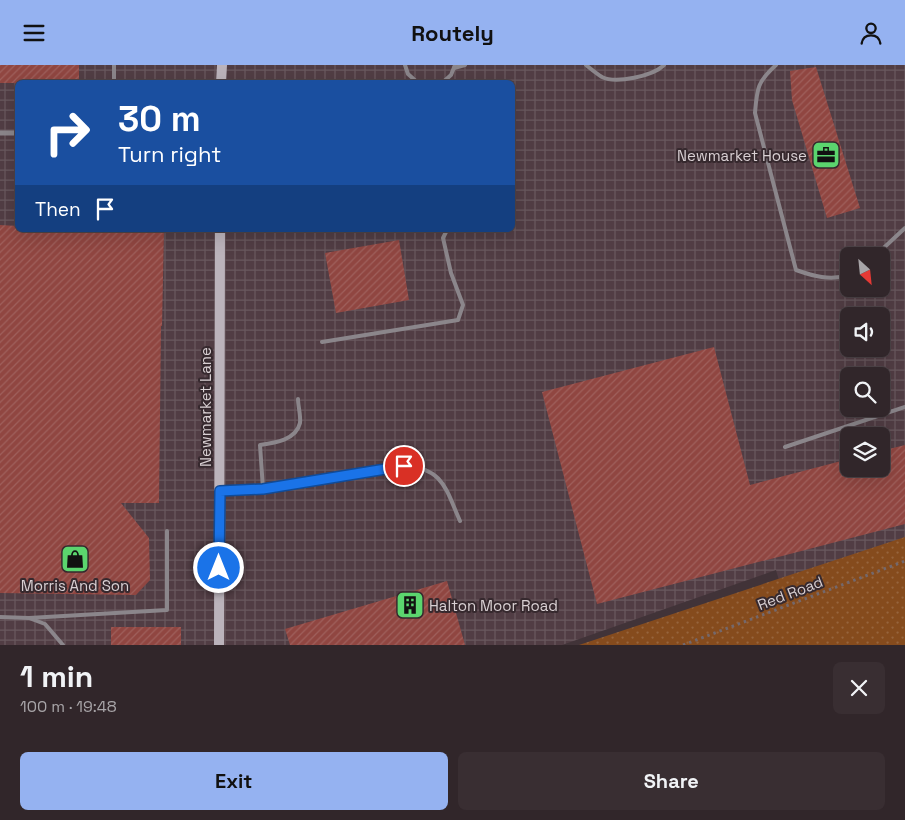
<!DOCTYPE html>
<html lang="en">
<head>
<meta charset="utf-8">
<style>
	body { margin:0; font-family:"Space Grotesk",sans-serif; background:#392e32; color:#f1f3f6; height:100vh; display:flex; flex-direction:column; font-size:19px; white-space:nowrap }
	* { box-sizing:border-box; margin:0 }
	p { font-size:16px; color:#a8a5a8 }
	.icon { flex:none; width:28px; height:28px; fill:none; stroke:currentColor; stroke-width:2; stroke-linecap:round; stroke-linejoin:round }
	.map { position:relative; height:580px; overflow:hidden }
	.sheet { display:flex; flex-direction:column; background:#31262a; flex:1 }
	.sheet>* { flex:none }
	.banner { position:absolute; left:15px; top:15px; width:500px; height:152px; border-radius:8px; box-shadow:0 5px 20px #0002,0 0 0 1px #4c4347; background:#1a4fa0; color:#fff; overflow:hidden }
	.needle { width:32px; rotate:153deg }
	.controls { position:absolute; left:840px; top:182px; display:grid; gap:10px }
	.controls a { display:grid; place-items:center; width:50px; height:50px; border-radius:8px; background:#31262a; box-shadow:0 5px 20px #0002,0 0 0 1px #4c4347; font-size:25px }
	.pin { position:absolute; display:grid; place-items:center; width:42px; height:42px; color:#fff; margin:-21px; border:2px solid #fff; border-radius:50%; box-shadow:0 1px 5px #0007 }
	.me { position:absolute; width:55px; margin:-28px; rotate:0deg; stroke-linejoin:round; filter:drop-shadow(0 0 4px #0008) }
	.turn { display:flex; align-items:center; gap:18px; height:105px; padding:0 20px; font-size:22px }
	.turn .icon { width:65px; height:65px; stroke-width:2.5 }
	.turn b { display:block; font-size:35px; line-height:42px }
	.then { display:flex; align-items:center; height:48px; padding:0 20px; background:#0003; gap:10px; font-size:19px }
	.round { display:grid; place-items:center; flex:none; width:52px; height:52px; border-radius:8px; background:#392e32 }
	.headline { display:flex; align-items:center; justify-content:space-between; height:85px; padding:0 20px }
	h1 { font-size:30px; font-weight:700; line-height:38px }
	.action { display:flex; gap:10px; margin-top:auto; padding:10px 20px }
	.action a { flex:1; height:58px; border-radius:8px; background:#95b2f1; color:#111; font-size:20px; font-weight:700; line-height:58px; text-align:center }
	.action a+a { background:#392e32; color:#f1f3f6 }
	header { display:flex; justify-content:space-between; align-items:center; height:65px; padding:0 20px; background:#95b2f1; color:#111; font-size:22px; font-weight:700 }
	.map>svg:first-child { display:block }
	.industrial { fill:url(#industrial-grid); fill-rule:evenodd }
	.grass { fill:url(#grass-dots) }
	.building { fill:url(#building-hatch) }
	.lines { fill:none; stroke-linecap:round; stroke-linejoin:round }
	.path { stroke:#74686c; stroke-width:3; stroke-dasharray:2.5 4; stroke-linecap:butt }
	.lane { stroke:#8b868b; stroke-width:4 }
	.street { stroke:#8b868b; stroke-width:5 }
	.secondary { stroke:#bbb3bb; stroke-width:10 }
	.route-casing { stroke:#114b97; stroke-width:12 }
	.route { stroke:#1a73e8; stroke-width:9 }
	.labels { text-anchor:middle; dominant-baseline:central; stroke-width:4; stroke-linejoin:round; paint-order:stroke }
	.poi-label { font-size:15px; fill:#d9d0d3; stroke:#36292e; text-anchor:end }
	.street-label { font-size:15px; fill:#d9d0d3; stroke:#36292e }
</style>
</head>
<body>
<header><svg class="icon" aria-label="menu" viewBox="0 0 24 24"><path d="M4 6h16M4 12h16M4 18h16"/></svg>Routely<svg class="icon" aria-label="person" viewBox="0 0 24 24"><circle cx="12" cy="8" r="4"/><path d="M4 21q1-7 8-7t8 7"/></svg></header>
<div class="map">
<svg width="905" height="580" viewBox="0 0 905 580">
	<defs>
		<pattern id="industrial-grid" width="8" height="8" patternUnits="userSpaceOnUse" patternTransform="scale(1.25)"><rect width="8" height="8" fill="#513d44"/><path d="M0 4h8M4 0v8" fill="none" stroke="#69585e"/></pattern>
		<pattern id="grass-dots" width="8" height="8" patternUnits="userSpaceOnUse" patternTransform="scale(1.25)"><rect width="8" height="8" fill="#854b1d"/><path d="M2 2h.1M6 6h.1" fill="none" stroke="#96643d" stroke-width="1.8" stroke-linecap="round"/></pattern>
		<pattern id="building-hatch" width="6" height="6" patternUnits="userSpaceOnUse" patternTransform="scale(1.25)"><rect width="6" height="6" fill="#904641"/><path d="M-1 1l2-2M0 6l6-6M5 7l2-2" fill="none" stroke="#9f605c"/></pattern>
	</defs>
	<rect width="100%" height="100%" fill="#413338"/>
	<!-- industrial -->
	<path class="industrial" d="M0,0H905V480L781,522L776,505L562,580H0ZM18,18H512V165H18ZM849,191H881V224H849ZM849,251H881V284H849ZM849,311H881V344H849ZM849,371H881V404H849Z"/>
	<!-- grass -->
	<path class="grass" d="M905,472V580H579Z"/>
	<!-- building -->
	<g class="building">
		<rect x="0" y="0" width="79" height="18"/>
		<path d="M816,2L860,143L827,153L792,35L790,6Z"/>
		<path d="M0,160L18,161V165H164L162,261H161L159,438H121L149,473L150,515L136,530L0,528Z"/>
		<path d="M399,175L409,235L336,248L325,188Z"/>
		<path d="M714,282L750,420L849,394V404H881V386L905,380V459L597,539L542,327Z"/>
		<path d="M447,516L465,580H290L285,564Z"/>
		<rect x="111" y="562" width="70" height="18"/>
	</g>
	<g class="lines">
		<!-- path -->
		<path class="path" d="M683,580L905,496"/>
		<!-- lane -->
		<g class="lane">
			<path d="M405,0L408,9L418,18"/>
			<path d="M586,0C591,4 597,9 602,12C616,19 653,11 664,0"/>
			<path d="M776,0C757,17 757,24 755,48L796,205C813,211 830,216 849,210"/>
			<path d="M454,3L465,0"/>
			<path d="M114,18V0"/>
			<path d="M442,18L451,10L455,0"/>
			<path d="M875,191L905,163"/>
			<path d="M322,277L458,255L463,240L451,208L443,173L447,165"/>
			<path d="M785,382L905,342"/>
			<path d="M263,424L260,380C275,378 296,375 300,358C301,351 298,341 298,334"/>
			<path d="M221,425L263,424L404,401C444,403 446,425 460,456"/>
			<path d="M0,552L29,553L45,559L63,580"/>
			<path d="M29,553L167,545V466"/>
		</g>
		<!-- street -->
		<path class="street" d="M0,68H18"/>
		<!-- secondary -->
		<g class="secondary">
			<path d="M221,18L222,0"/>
			<path d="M219,580L220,165"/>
		</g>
	</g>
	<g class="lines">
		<defs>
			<path id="route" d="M219,503L220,426L263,424L404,401"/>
		</defs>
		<!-- route casing -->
		<use href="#route" class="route-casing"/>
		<!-- route -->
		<use href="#route" class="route"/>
	</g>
	<!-- icons -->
	<defs>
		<symbol id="office-square" viewBox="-11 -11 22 22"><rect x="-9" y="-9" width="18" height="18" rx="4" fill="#5bd56e" stroke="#36292e"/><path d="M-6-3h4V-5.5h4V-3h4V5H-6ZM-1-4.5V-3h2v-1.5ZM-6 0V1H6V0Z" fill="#111"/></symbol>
		<symbol id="shop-square" viewBox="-11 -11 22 22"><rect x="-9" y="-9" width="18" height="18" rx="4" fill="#5bd56e" stroke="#36292e"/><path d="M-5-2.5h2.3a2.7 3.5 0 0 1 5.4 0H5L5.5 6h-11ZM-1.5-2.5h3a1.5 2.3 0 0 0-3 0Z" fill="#111"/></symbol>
		<symbol id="building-square" viewBox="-11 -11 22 22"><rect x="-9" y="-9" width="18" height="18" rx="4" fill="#5bd56e" stroke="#36292e"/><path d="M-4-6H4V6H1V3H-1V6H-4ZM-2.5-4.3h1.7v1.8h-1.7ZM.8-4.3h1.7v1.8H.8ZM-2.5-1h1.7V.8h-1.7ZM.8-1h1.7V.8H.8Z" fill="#111"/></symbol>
	</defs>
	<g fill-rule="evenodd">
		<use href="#office-square" x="810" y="74" width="32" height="32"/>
		<use href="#shop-square" x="59" y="478" width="32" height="32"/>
		<use href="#building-square" x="394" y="524" width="32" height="32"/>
	</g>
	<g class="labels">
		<!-- poi labels -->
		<g class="poi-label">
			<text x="807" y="90">Newmarket House</text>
			<text x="75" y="520" text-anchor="middle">Morris And Son</text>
			<text x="429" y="540" text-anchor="start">Halton Moor Road</text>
		</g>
		<!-- street labels -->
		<g class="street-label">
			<text transform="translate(205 342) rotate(-90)">Newmarket Lane</text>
			<text transform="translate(790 528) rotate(-21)">Red Road</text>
		</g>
	</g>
</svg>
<div class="controls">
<a><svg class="needle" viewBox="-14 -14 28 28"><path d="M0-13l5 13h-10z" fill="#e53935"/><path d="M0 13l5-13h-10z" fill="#a8a5a8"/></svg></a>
<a><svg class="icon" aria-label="sound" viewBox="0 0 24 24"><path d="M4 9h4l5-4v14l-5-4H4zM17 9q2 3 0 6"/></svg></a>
<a><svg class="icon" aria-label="search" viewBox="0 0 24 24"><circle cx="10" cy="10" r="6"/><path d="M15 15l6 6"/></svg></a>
<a><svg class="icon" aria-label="layers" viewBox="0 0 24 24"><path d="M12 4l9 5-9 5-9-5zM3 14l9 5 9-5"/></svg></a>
</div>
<div class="pin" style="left:404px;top:401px;background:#d93025"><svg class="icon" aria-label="arrive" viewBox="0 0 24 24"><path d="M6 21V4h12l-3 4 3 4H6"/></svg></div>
<svg class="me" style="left:219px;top:503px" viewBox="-20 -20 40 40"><circle r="17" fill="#1a73e8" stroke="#fff" stroke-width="3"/><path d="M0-11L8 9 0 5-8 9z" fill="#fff"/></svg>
<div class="banner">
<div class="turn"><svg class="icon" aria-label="right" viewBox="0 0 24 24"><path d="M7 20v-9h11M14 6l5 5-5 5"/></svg><div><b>30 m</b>Turn right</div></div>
<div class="then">Then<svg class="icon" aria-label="arrive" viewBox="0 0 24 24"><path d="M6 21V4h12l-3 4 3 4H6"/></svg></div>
</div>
</div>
<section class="sheet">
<div class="headline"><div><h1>1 min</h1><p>100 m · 19:48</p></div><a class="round"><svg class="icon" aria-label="close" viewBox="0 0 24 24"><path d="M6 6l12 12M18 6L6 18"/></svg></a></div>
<div class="action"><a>Exit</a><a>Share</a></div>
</section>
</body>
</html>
